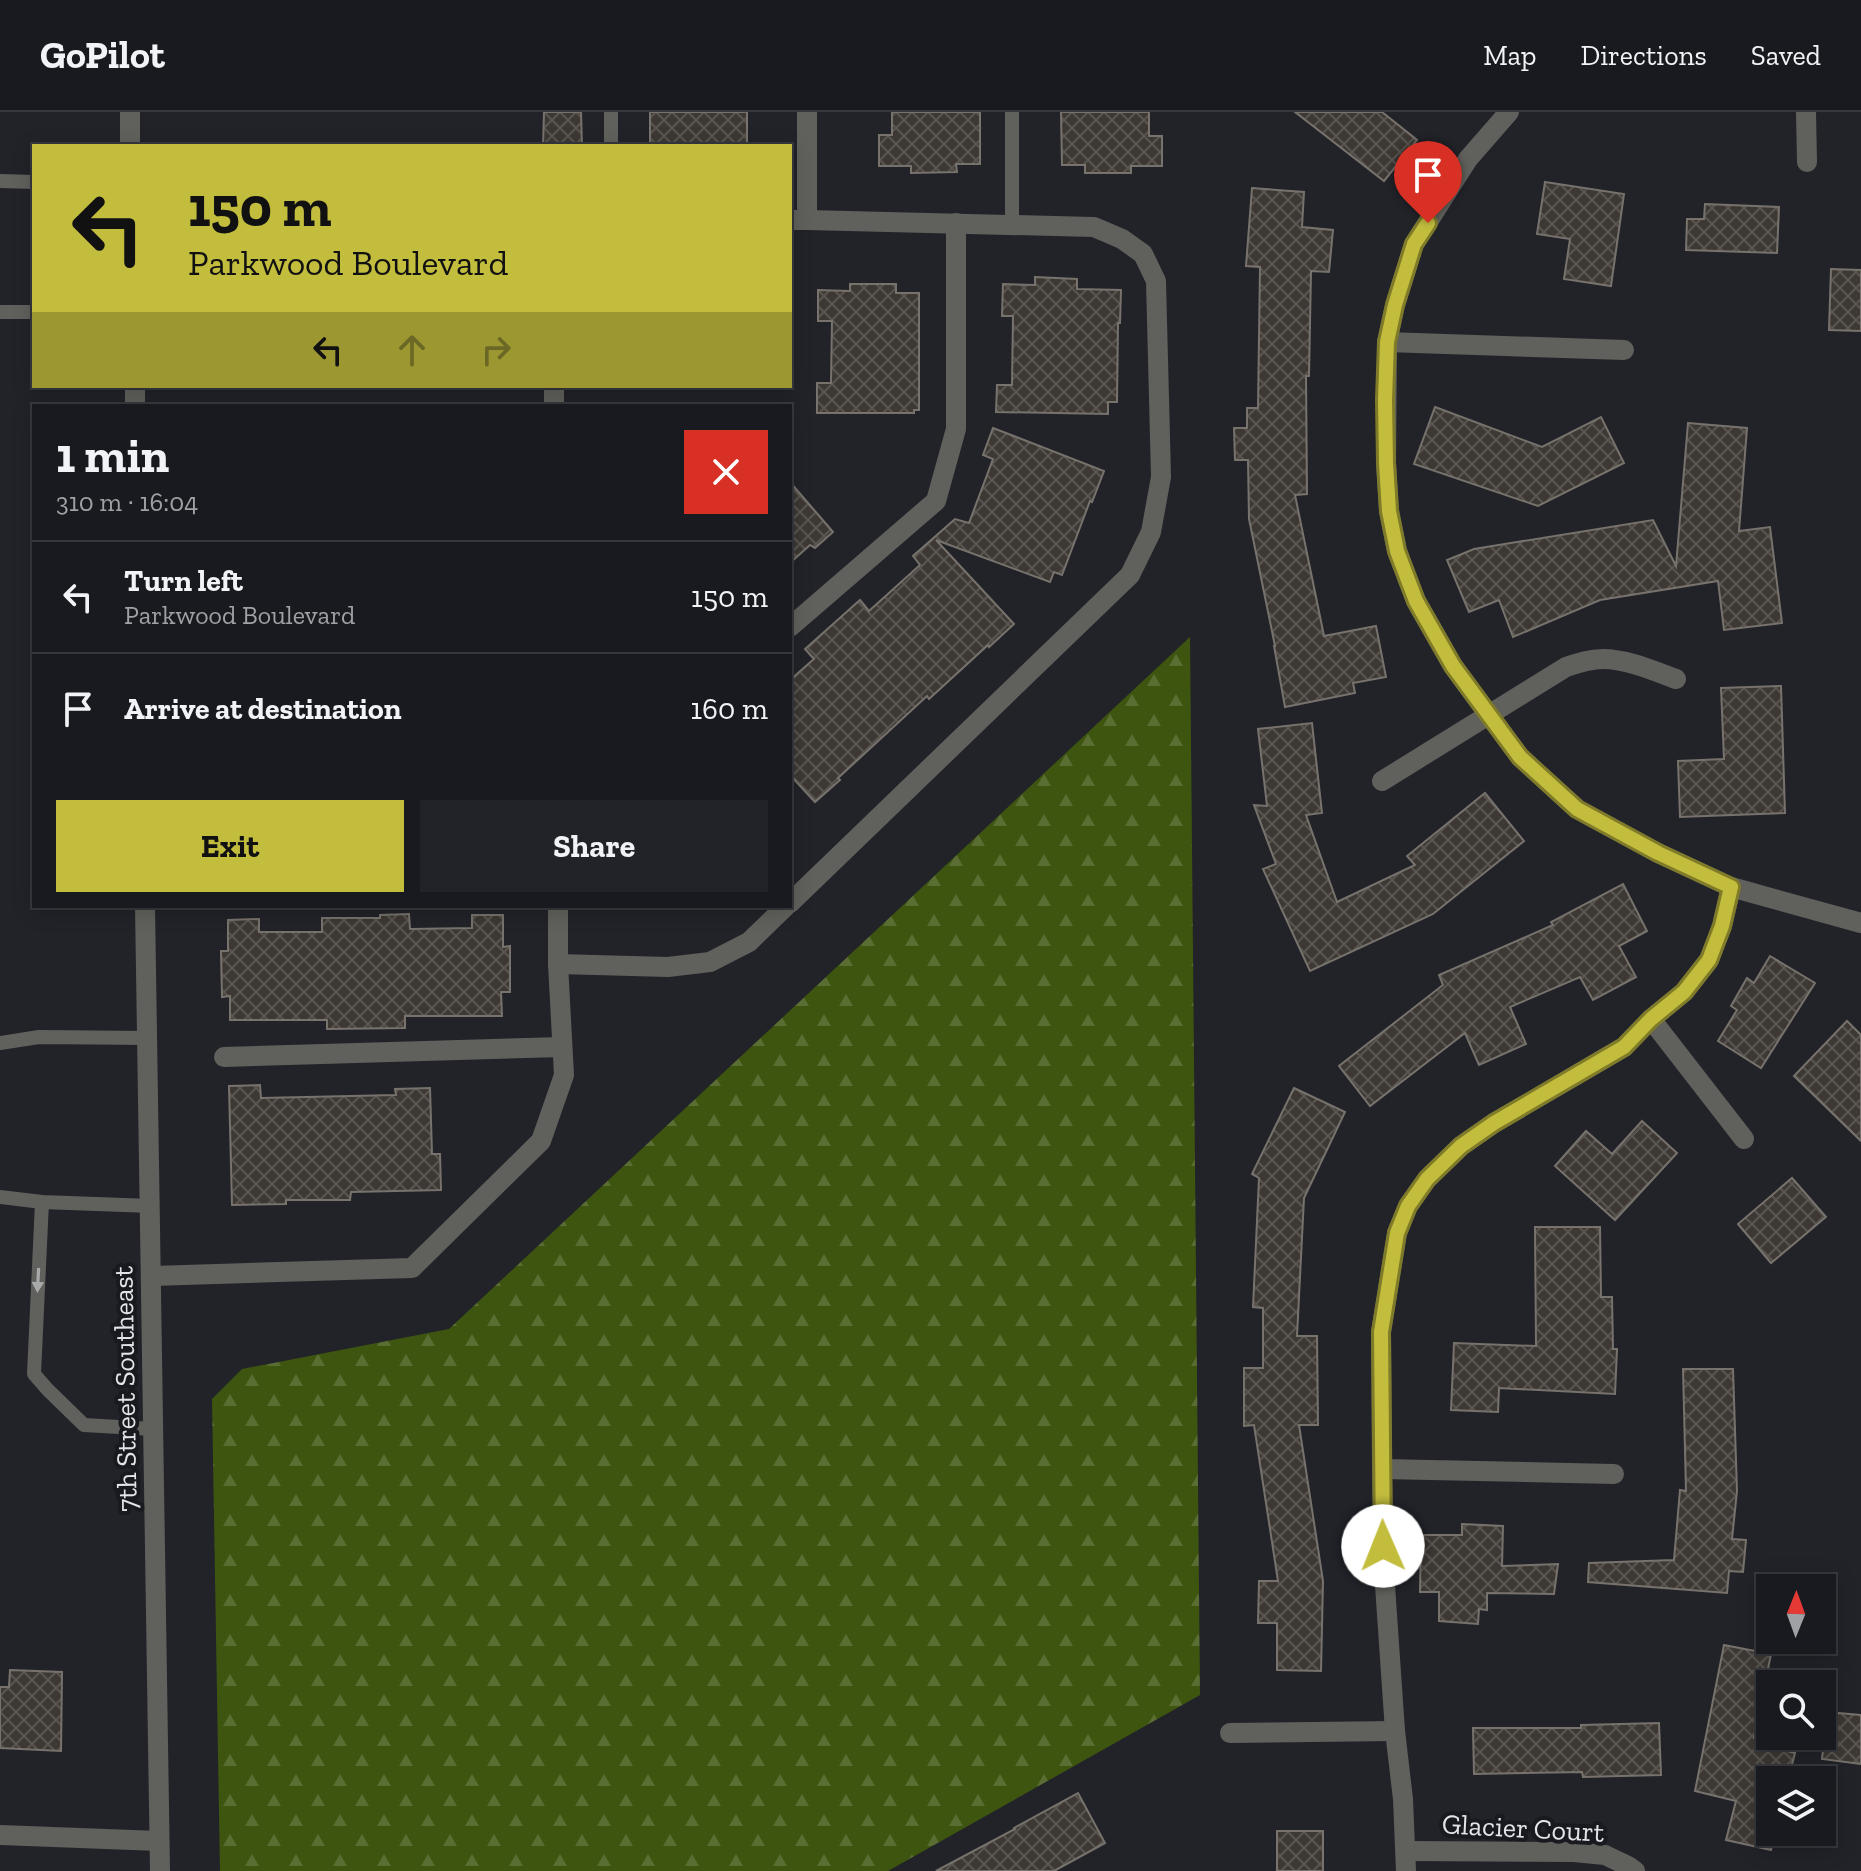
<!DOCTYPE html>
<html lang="en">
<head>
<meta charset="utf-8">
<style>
	body { margin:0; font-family:"Zilla Slab",serif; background:#222328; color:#f1f3f6; height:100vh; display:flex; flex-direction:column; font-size:30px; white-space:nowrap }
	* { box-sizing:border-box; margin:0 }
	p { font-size:26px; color:#9fa1a4 }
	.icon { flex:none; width:44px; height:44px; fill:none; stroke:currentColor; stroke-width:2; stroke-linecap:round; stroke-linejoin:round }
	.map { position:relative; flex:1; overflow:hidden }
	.details { position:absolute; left:32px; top:292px; width:760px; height:504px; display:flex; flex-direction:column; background:#191a1f; border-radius:0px; box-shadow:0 4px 20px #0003,0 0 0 2px #37383d }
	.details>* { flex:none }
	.guide { position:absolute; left:32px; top:32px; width:760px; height:244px; border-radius:0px; box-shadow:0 4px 20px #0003,0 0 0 2px #37383d; background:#c3bd3e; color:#111; overflow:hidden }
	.needle { width:52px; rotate:1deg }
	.tools { position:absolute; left:1756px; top:1462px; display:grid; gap:16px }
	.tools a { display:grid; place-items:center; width:80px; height:80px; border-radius:0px; background:#191a1f; box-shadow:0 4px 20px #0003,0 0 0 2px #37383d; font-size:40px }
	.pin { position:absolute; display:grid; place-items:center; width:68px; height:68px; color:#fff; margin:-82px -34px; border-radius:50% 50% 50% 0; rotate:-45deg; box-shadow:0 0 8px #0007 }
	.pin .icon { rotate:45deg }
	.me { position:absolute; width:88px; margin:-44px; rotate:359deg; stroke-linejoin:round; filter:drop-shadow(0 0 6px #0008) }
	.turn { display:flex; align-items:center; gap:28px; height:168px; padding:0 24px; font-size:36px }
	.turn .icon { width:104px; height:104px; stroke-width:2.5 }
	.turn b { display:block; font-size:56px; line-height:68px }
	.lanes { display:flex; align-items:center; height:76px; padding:0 24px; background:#0003; justify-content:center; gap:40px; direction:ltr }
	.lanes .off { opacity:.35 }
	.round { display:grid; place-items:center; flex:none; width:84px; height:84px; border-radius:0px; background:#222328 }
	.summary { display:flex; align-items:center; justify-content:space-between; height:136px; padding:0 24px }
	h1 { font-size:48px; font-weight:700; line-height:60px }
	.cta { display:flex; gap:16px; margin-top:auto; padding:16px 24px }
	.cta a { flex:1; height:92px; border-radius:0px; background:#c3bd3e; color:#111; font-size:32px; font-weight:700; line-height:92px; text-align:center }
	.cta a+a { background:#222328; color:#f1f3f6 }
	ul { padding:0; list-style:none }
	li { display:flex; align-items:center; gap:24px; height:112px; padding:0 24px; border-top:2px solid #37383d }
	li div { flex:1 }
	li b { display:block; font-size:30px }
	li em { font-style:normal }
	header { display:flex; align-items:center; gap:48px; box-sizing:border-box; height:112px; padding:0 40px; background:#191a1f; border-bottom:2px solid #37383d }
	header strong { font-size:38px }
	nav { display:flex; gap:44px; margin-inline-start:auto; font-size:28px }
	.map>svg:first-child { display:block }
	.forest { fill:url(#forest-firs) }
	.building { fill:url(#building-cross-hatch); stroke:#77726c; stroke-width:2 }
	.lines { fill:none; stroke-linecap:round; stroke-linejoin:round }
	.service { stroke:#60605c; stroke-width:14 }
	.minor { stroke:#60605c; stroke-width:20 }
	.tertiary { stroke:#60605c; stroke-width:20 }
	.oneway { fill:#a8a9a9 }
	.route-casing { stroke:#7f7b28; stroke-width:20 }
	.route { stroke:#c3bd3e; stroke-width:14 }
	.labels { text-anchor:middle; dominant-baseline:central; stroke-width:8; stroke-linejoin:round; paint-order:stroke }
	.street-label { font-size:28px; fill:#e3e4e8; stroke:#181a1f }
</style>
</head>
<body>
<header>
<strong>GoPilot</strong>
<nav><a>Map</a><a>Directions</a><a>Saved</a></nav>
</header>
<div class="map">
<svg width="1861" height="1759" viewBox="0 0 1861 1759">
	<defs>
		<pattern id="forest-firs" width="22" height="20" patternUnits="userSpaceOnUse" patternTransform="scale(2)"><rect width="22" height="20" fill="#3e550f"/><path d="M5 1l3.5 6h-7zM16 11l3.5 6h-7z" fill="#5a6d32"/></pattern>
		<pattern id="building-cross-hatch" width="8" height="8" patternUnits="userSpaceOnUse" patternTransform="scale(2)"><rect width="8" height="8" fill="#3d3833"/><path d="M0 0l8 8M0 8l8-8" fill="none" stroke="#595551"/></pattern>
	</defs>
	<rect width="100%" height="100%" fill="#212329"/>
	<!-- forest -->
	<path class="forest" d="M1190,525L1200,1583L888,1759H220L212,1287L242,1257L449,1217Z"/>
	<!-- building -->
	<g class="building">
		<path d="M544,0H581L582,34H543Z"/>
		<rect x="650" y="0" width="97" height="34"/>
		<path d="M892,0H980V52H956L957,60L911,61V54H879V23H892Z"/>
		<path d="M1061,0H1149V24H1162V54H1131V61H1085V53H1062Z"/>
		<path d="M1295,0H1382L1417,28L1384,69Z"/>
		<path d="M1545,70L1624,82L1611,174L1564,167L1570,127L1537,122Z"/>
		<path d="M1252,76L1304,80L1302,115L1333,118L1329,160L1311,159L1309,264H1306L1307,382L1295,383L1324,524L1376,514L1386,565L1353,571L1355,581L1285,595L1274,534H1275L1249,407L1248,348H1235L1234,316H1247V296H1258L1260,155L1246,154Z"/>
		<path d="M1705,92L1779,95L1777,141L1686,138L1687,107H1704Z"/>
		<path d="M1831,157L1861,158V219L1829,218Z"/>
		<path d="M1035,165L1077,167V177L1121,178L1120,211H1118L1117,290H1108V302L996,300L997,273H1012L1013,204H1002L1003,172L1035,173Z"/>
		<path d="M850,172H896V181H919V298H914V301H817V271H831L832,209H818V178L850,179Z"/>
		<path d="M1435,295L1542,335L1601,305L1624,351L1538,394L1414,352Z"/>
		<path d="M1688,311L1747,316L1739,419L1770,415L1782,511L1724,518L1718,469L1600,488L1513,525L1499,488L1469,500L1447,448L1474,437L1653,408L1676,454Z"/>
		<path d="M993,316L1104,359L1092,390L1090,389L1062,463L1054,460L1050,470L936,428L1014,512L989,535L988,533L929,587L927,584L838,666L840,668L815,690L790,663V568L814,547L805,537L860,488L869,499L920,453L913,444L955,407L969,411L993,347L983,343Z"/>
		<path d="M790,370L833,420L815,436L810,433L790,451Z"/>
		<path d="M1781,574L1785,701L1680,705L1678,649L1724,647L1721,576Z"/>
		<path d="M1312,611L1322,701L1306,703L1337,790L1415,753L1407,744L1485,681L1524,729L1433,802L1310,859L1263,757L1276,752L1254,693L1267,694L1258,617Z"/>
		<path d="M1623,772L1647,819L1619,834L1636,865L1593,888L1580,865L1510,895L1526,932L1479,953L1465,921L1370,994L1339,954L1443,873L1439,863L1553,813L1551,810Z"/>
		<path d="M409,802L410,817L472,816V803H503V835L510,834V880H501L502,904H405V916L327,917V908H230V884L222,885L221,839H228V808L259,807V820H322V806H380V803Z"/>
		<path d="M1770,844L1815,871L1761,956L1718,929L1737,898L1731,894L1747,866L1754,871Z"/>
		<path d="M1847,909L1861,923V1029L1794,964Z"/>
		<path d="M260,973L261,986L396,983L395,977L430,976L432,1042H440L441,1078L351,1080L350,1088H286V1092L232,1093L229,974Z"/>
		<path d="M1294,976L1345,1000L1304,1086L1297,1224H1317L1318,1313H1299L1323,1469L1321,1559L1277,1558V1511H1258L1259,1469H1278L1254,1313L1244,1314V1256H1263V1196L1253,1195L1259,1066L1252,1062Z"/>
		<path d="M1642,1009L1677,1041L1615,1108L1555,1054L1586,1019L1612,1042Z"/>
		<path d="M1792,1066L1826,1105L1771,1151L1738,1112Z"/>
		<path d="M1535,1115H1600L1601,1185H1612L1613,1237H1617L1615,1282L1499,1276L1498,1300L1451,1298L1454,1231L1536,1234Z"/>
		<path d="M1683,1257H1733L1737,1379L1732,1427L1746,1428L1743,1460L1729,1459L1727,1481L1588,1470L1589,1451L1674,1448L1680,1378L1686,1379Z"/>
		<path d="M1462,1412L1503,1414L1502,1454L1558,1452L1554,1482L1487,1481V1498L1479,1497L1478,1512L1439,1509V1480H1420L1421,1423H1462Z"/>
		<path d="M1724,1533L1771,1542L1754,1626L1765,1629L1764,1633L1795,1641L1788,1668H1770V1720H1775L1771,1738L1726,1728L1736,1689L1695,1679Z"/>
		<path d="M10,1558L62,1560L61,1639L0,1636V1575H9Z"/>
		<path d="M1827,1600L1861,1603V1652L1822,1647Z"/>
		<path d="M1659,1611L1661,1663L1583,1665L1582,1660L1474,1662L1473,1616H1581V1613Z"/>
		<path d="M1078,1681L1105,1731L1054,1759H936L1015,1717L1014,1716Z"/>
		<rect x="1277" y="1719" width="46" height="40"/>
	</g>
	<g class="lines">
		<!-- service -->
		<g class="service">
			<path d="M611,34V0"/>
			<path d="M0,69L34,70"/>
			<path d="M1012,113V0"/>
			<path d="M0,200H34"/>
			<path d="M0,931L39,925L148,926"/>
			<path d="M0,1085L42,1090L151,1094"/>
			<path d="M42,1090L34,1262L48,1278L84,1313L154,1317"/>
		</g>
		<!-- minor -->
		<g class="minor">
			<path d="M1509,0L1468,47L1414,132L1395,193L1387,230L1386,351L1389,399L1397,439L1416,489L1453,554L1520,645L1577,697L1658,741L1731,775L1861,811"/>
			<path d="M1806,0L1807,50"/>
			<path d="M790,108H807V0"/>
			<path d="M1387,230L1624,238"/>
			<path d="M554,274V294"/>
			<path d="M790,515L936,389L956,317V111"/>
			<path d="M1382,669L1566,555C1578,551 1590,547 1603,547C1627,547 1654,559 1676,567"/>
			<path d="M790,791L1130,463L1151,420L1161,365L1156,169L1143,142L1122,127L1094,115L807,108"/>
			<path d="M558,852L668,855L710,850L749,830L786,794"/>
			<path d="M1651,907L1744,1027"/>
			<path d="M224,945L562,935"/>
			<path d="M152,1164L412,1156L541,1029L564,963L558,852V794"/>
			<path d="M1382,1357L1614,1362"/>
			<path d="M1230,1621L1395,1619"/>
			<path d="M1406,1739L1574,1740L1605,1743L1628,1754L1635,1759"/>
			<path d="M1406,1759L1403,1687L1395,1619L1384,1459L1382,1357L1381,1220L1397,1121L1408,1094L1427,1067L1461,1034L1494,1011L1624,935L1651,907L1684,880L1709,848L1722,814L1731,775"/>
		</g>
		<!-- tertiary -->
		<g class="tertiary">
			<path d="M130,0V34"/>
			<path d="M135,274V294"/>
			<path d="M145,794L160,1759"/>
			<path d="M0,1723L159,1729"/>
		</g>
	</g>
	<!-- one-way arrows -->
	<defs><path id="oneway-solid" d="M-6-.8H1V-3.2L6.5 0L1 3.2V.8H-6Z" transform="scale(2)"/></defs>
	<use class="oneway" href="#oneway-solid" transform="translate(38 1168) rotate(93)"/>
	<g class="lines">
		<defs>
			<path id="route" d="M1383,1434L1381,1220L1397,1121L1408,1094L1427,1067L1461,1034L1494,1011L1624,935L1651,907L1684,880L1709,848L1722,814L1731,775L1658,741L1577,697L1520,645L1453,554L1416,489L1397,439L1389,399L1386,351L1385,288L1387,230L1395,193L1414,132L1428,111"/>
		</defs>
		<!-- route casing -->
		<use href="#route" class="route-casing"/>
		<!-- route -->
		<use href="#route" class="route"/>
	</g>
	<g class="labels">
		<!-- street labels -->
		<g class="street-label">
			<text transform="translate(125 1277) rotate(-91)">7th Street Southeast</text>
			<text transform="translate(1523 1716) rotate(3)">Glacier Court</text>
		</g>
	</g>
</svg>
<div class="tools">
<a><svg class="needle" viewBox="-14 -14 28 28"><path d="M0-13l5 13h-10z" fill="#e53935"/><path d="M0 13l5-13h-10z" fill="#9fa1a4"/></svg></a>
<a><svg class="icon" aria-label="search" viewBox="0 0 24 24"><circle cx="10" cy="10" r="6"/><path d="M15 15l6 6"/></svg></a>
<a><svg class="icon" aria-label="layers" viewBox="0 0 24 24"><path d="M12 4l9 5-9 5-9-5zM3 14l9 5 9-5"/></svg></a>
</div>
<div class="pin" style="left:1428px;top:111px;background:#d93025"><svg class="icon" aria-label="arrive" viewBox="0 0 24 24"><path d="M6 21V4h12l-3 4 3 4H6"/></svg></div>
<svg class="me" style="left:1383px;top:1434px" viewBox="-20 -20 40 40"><circle r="19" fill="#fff"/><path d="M0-13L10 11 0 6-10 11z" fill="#c3bd3e"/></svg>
<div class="guide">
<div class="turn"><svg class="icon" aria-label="left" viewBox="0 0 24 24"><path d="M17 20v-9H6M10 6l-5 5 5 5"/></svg><div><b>150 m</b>Parkwood Boulevard</div></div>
<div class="lanes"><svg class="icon" aria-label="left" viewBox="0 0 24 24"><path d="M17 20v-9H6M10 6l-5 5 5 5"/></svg><svg class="icon off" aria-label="ahead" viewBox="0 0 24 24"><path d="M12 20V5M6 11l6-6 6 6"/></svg><svg class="icon off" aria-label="right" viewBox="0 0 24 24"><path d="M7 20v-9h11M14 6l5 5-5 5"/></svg></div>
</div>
<section class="details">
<div class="summary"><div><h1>1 min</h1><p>310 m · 16:04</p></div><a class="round" style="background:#d93025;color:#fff"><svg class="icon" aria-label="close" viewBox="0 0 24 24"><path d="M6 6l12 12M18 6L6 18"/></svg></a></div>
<ul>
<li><svg class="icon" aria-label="left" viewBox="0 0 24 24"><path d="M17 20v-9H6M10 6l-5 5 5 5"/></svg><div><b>Turn left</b><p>Parkwood Boulevard</p></div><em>150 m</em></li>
<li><svg class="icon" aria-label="arrive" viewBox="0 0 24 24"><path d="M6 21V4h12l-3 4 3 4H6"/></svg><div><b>Arrive at destination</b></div><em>160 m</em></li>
</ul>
<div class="cta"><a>Exit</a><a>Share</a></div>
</section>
</div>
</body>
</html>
